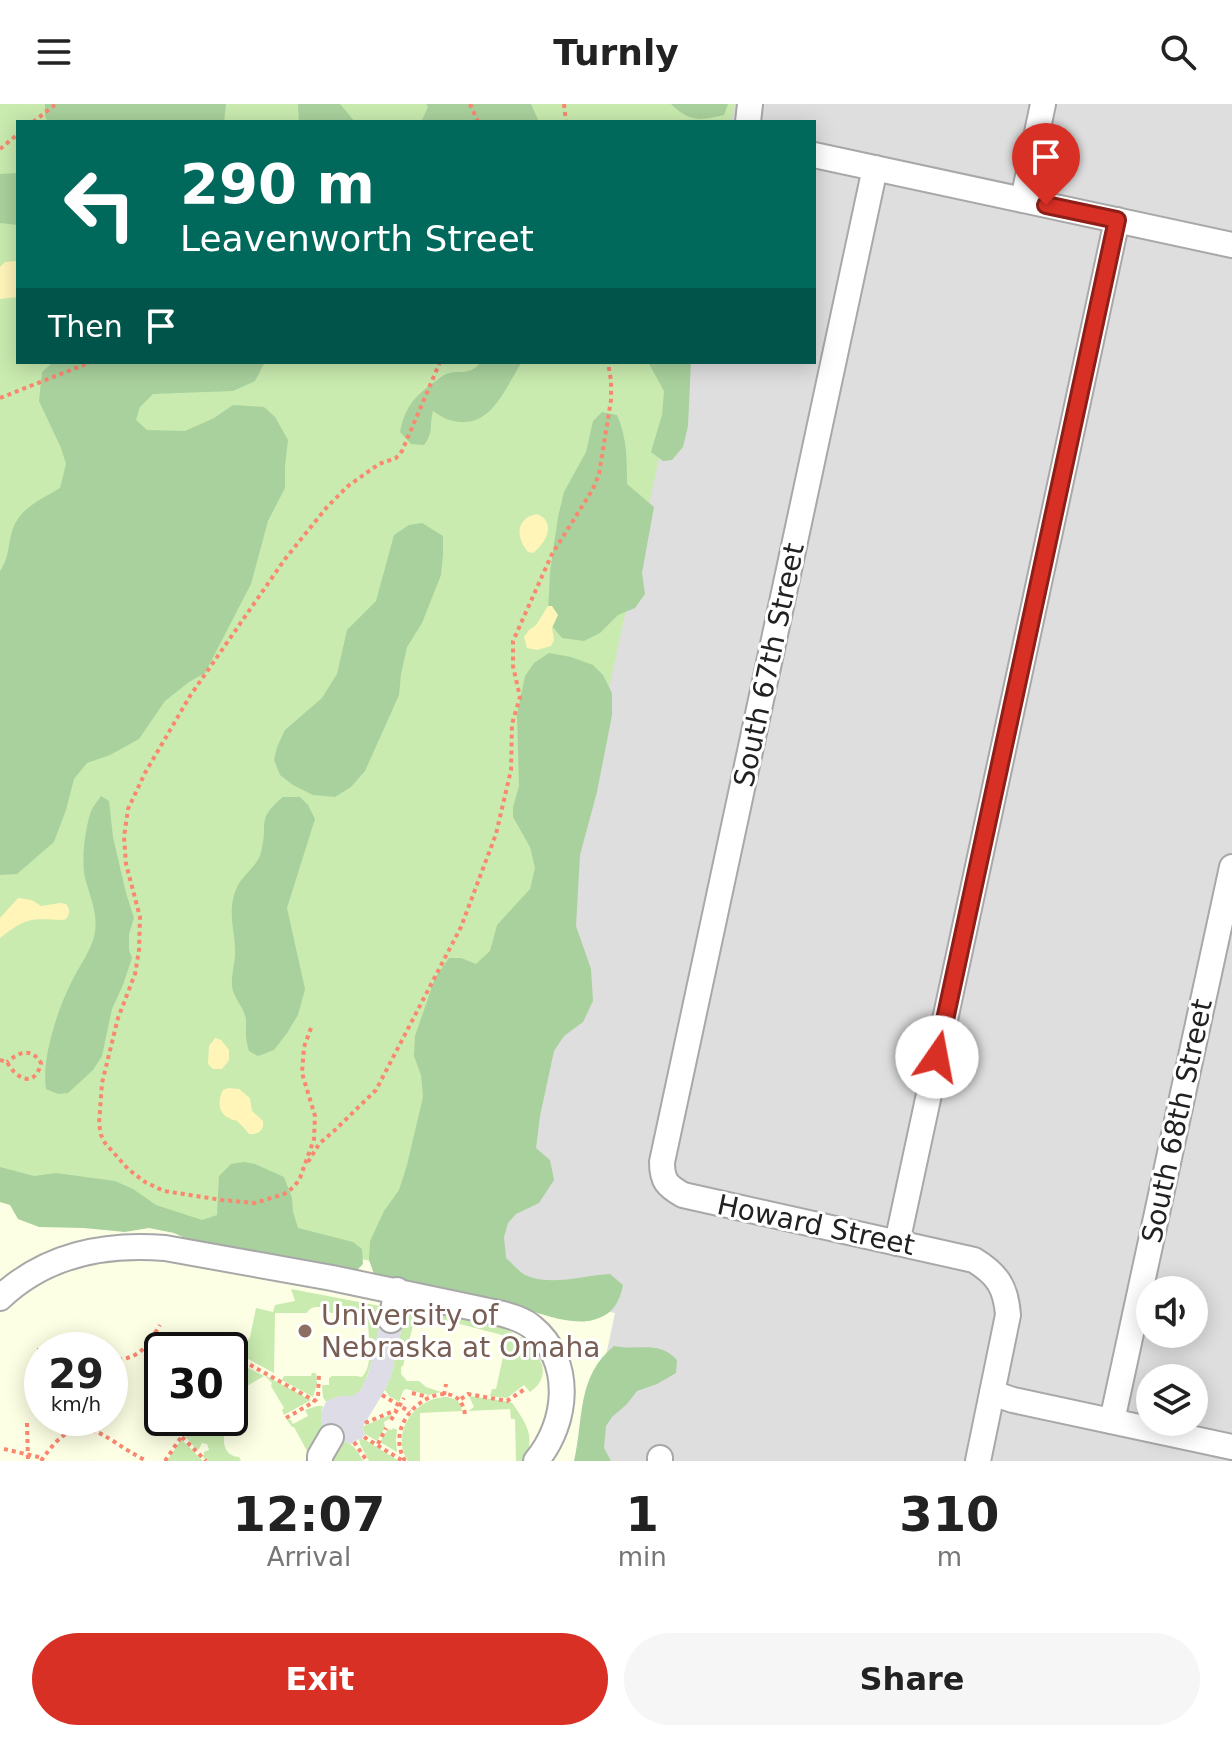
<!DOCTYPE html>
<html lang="en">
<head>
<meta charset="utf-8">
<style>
	body { margin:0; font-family:"DejaVu Sans",sans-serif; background:#f6f6f6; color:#222; height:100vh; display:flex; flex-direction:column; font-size:30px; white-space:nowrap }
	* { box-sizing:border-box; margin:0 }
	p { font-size:26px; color:#767676 }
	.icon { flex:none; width:44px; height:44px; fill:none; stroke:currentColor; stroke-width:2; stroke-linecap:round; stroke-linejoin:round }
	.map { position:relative; height:1357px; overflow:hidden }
	.details { display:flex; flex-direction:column; background:#fff; flex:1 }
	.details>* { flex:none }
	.banner { position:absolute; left:16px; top:16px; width:800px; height:244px; border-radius:0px; box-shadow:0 4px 20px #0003; background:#00695c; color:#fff; overflow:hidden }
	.tools { position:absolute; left:1136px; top:1172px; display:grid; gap:16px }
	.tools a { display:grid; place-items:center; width:72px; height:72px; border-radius:50%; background:#fff; box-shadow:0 4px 20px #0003; font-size:40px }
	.speed { position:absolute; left:24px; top:1228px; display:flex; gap:16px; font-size:40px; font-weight:700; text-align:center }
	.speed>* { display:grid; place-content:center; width:104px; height:104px; border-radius:50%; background:#fff; box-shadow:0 4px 20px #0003; line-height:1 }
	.speed small { font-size:20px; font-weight:400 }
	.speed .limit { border:4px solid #111; border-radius:12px; background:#fff; color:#111 }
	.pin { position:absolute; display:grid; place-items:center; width:68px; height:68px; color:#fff; margin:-82px -34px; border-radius:50% 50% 50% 0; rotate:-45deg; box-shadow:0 0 8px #0007 }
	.pin .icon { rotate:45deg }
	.me { position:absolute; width:88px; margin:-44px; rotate:12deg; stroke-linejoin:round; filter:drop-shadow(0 0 6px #0008) }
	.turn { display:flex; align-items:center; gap:28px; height:168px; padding:0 32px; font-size:36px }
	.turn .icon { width:104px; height:104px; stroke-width:2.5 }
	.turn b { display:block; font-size:56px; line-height:68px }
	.then { display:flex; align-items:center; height:76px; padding:0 32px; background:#0003; gap:16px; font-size:30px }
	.eta { display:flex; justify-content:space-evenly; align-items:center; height:136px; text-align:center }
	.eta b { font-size:48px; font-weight:800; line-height:56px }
	.button { display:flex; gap:16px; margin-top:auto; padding:16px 32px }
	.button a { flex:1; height:92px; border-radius:48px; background:#d93025; color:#fff; font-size:32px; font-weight:800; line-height:92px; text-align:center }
	.button a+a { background:#f6f6f6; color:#222 }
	header { display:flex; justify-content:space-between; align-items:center; height:104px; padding:0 32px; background:#fff; font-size:36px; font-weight:800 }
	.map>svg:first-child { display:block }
	.residential { fill:#dfdede; fill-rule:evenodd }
	.education { fill:#fdffe4; fill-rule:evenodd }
	.grass { fill:#c9ebaf }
	.forest { fill:#a9d19d }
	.sand { fill:#fff5b9 }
	.plaza { fill:#dddce7 }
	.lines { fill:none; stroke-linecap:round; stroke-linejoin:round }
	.street-casing { stroke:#a8a8a8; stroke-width:28 }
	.path { stroke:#fa8770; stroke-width:4; stroke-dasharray:4 4; stroke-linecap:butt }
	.street { stroke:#fff; stroke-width:24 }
	.route-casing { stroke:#8d1f18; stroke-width:20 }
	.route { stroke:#d93025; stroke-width:14 }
	.education-dot { fill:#8d6e63; stroke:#fff; stroke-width:3 }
	.labels { text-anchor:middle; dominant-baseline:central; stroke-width:6; stroke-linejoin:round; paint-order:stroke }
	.street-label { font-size:28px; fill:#212121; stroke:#fff }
	.education-label { font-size:28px; fill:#785e54; stroke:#fff; text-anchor:start }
</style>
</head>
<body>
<header><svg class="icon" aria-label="menu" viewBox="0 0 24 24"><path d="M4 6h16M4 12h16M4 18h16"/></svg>Turnly<svg class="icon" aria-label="search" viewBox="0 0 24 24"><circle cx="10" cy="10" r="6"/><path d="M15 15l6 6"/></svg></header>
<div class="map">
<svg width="1232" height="1357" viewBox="0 0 1232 1357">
	<rect width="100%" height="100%" fill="#f2efe8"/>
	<!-- residential -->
	<path class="residential" d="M730,0H1232V1357H598L479,1181L675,258H814V18H726ZM1150,1186H1194V1230H1150ZM1150,1274H1194V1318H1150Z"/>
	<!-- education -->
	<path class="education" d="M0,1075L479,1181L615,1209L586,1346L598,1357H0ZM42,1246H110V1314H42ZM162,1246H230V1314H162Z"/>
	<!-- grass -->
	<g class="grass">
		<path d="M0,0H735L731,18H18V258H680L479,1181L0,1075Z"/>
		<path d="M291,1185L380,1202L382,1210C378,1227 370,1280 357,1290C351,1295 337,1291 326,1298L323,1293L322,1281H329V1274L332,1272H356L362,1273C374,1261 368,1234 368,1216H365L364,1208L331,1209L326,1204C319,1203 311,1201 307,1209H275L274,1269L239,1250L250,1233L256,1204L273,1208L275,1201L295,1197Z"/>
		<path d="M415,1204C453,1212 530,1217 542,1261C545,1273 539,1282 530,1288L524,1281L507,1294L490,1292L492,1285H496L506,1239L502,1237V1231L452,1218L415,1213L403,1262L401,1263V1270L407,1277H419L426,1283L441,1288L428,1291L406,1285L403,1287L399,1298L389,1292L385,1286L391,1272L405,1209Z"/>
		<path d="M235,1257L264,1272L230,1292V1264Z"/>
		<path d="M312,1269H316L317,1280L313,1293L282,1276L284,1272H311Z"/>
		<path d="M264,1271L311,1296L284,1311L282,1306L284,1304L271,1282L272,1279Z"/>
		<path d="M469,1292L510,1298L513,1300C527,1321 535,1331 525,1357H516L515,1315H511L510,1305L468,1307L474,1303Z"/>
		<path d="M447,1293C456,1295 461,1297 462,1307L420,1309V1357H408C390,1329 415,1293 447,1293Z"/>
		<path d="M317,1302H323L321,1308L323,1326L315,1357H305L308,1354L307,1347L294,1323H292L287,1316L290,1315L293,1320L308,1312L305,1306Z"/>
		<path d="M392,1310L389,1315L384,1318L385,1323L377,1337L365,1330L362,1323Z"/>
		<path d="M197,1314H217L225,1328C222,1340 225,1352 239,1353L241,1357H208L203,1353L204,1348L209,1346L207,1340L202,1339L199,1345H196L185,1332Z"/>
		<path d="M393,1324L397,1326L396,1336L397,1348L380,1338L388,1325L392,1326Z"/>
		<path d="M359,1334L367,1337L399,1357H369L360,1340Z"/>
		<path d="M181,1336L183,1337L203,1357H167Z"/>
		<path d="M338,1336C352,1337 357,1346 363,1357H324Z"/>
	</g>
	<!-- forest -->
	<g class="forest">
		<path d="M45,0H226L224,18H48L45,12Z"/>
		<path d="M298,0H340L355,18H299Z"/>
		<path d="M426,0H531L539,18H421L428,3Z"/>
		<path d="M671,0H728L724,11C700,17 689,18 671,0Z"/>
		<path d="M18,69V121L0,119V70Z"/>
		<path d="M53,258H265L255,277L233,287L153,290L140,303L136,316L147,326L185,327L214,314L233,301L264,303L275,313L288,336L285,363V384L268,417L251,480L205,569L189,578L165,597L139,635L110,651L87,659L74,675L66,706L54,738L17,770L0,771V467C8,456 8,444 11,431C17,405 40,396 60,384L66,360L61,344L39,297L42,268Z"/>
		<path d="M481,258H522C504,285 491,328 450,316C444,315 438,310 433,307C429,322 434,328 424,341L411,340L400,328C405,305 411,296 430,281C435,278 441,272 446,270C459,265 469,273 481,258Z"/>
		<path d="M648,258H691L688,322L683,343L672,356L663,357L651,348L662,311L664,287Z"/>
		<path d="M602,308L617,311C627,333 627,356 627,380L654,403L642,469L645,490L635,504L618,511L600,529L584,537L562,534L552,522L548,508L550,468L558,413L564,388L586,348L593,317Z"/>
		<path d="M422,419L443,432V451L441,471L422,519L407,543L401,570L399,591L365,667L351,683L335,693L313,691L293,681L280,671L274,656L277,643L285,626L322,594L337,570L347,526L376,497L394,431L409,421Z"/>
		<path d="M549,549L571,553L593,561L603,571L612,589V611L597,688L580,751L576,822L591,865L593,897L583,918L564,932L554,947L540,1012L536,1044L550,1056L554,1076L539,1099L516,1110L508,1119L504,1133L506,1154C512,1159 518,1167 525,1171C552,1183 583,1171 610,1170L623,1181C619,1200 612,1211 593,1216C571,1222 536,1208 514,1202C468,1191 421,1183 375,1173L369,1156L370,1137L384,1107L399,1086L407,1061L423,993L421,971L414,952L415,932L435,874L449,854H461L476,860L490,847L497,821L530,785L535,764L530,743L513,713V703L519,682L517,611L525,572L534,559Z"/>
		<path d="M101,692L109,697L113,733L126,789L134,814L129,830V846L132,854L123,881L112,905L102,952L93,966L68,989L58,990L46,985C41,953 59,901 74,873C82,858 92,845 95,828C98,810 90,792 85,774C81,756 85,725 91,707C93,702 98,697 101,692Z"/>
		<path d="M283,693H300L308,701L315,715L287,804L305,885L298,911L287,929L274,946L258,952L249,947C245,934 246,928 246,916C245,904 233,894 232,882C231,870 236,857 235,844C234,821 227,807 237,783C243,770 258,762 261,748C269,719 255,716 283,693Z"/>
		<path d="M244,1058L255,1060L284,1073L292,1094L293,1108L298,1124L353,1138L362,1145L363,1160L357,1166L338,1168L211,1146L174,1129L149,1124L125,1128L84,1124L39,1123L18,1115L10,1101L0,1098V1063L34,1072L56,1069L115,1077L133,1085L156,1101L202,1116L217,1111L219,1072L231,1060Z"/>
		<path d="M614,1242C639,1247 659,1236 677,1256L676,1269L657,1280L637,1287L627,1300L612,1313L606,1322L604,1344L611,1357H574C584,1315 576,1273 614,1242Z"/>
	</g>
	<!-- sand -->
	<g class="sand">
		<path d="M15,157L18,158V193L0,195V163L5,158Z"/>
		<path d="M537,410C557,418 546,439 533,449L528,448C516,434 515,414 537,410Z"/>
		<path d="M548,502H552L558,511L552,524L554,536L551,542L537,546L527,544L524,533L529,526L536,521Z"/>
		<path d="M18,794L32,796L41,802L60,799L66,800C71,806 70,812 64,816C30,815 29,812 0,834V814Z"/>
		<path d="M215,934L221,936L229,946V956L222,965H213L208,960L209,942Z"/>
		<path d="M228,984L239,985L250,994L252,1007L263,1017C264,1026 259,1031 249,1030C246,1027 244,1023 240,1020C232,1012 239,1020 229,1014C217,1009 218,995 223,986Z"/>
	</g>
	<!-- plaza -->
	<path class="plaza" d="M381,1214L403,1218L391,1272L385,1286L362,1324L365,1330L362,1335H359L351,1340L326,1329L321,1323V1308L326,1298L331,1295L340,1292H352L360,1287L368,1271Z"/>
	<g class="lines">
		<defs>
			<g id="street">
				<path d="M748,18L750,0"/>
				<path d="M814,51L1232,141"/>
				<path d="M875,64L662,1058C662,1077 667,1082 683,1091L974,1156C997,1170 1006,1183 1008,1211L978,1357"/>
				<path d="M1023,96L1043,0"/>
				<path d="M897,1139L1117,116"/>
				<path d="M0,1194C45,1151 105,1139 165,1144L332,1174L503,1210C513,1213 524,1216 532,1223C574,1257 568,1319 536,1357"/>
				<path d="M391,1216L397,1186"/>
				<path d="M992,1289L1013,1296L1232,1343"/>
				<path d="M1112,1317L1232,763"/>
				<path d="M320,1357V1352L331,1333"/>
				<path d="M660,1357V1354"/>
			</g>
		</defs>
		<!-- street casing -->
		<use href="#street" class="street-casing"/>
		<!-- path -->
		<g class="path">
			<path d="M470,0L478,18"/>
			<path d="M564,0L566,18"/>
			<path d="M33,18L56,0"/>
			<path d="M0,45L18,30"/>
			<path d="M0,294L91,258"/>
			<path d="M311,924L304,943L302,969L315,1012L314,1035L300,1074L294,1083L284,1090L255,1099L222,1096L164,1087L145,1078L128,1065L105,1039L101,1031L99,1020L102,979L118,914L135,870L139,846L140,813L126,760L124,733L128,705L145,669L190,592L285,455L327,403L348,382L379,360L396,354L402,347L440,258"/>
			<path d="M0,956L7,958C16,975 35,985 41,959C31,943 19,948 7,958"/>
			<path d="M308,1058L319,1040L335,1026L376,986L461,823L496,730L511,666L512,620L520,593L513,562V537L552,450L593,385L599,370L611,296V277L608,258"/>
			<path d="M37,1246H91"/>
			<path d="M236,1253L315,1297"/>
			<path d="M110,1256C139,1256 146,1244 160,1221"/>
			<path d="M230,1261L246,1238"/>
			<path d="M412,1289L428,1293"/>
			<path d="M382,1291L410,1308"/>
			<path d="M444,1291L446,1280"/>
			<path d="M461,1295L468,1290L507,1297L525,1285"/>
			<path d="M90,1314L97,1325"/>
			<path d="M286,1314L312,1299L318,1294L319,1269"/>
			<path d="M391,1316L404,1294"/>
			<path d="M27,1319L28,1357"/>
			<path d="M365,1319L396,1306"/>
			<path d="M80,1323L84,1314"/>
			<path d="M182,1333L206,1357"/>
			<path d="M364,1333L403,1357"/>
			<path d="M354,1338L367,1357"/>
			<path d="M378,1340L386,1324"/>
			<path d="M4,1345L43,1354"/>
			<path d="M41,1357C82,1297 99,1334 147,1357"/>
			<path d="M165,1357L194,1314"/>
			<path d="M405,1357C377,1308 460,1262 465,1311"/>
		</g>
		<!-- street -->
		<use href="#street" class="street"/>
	</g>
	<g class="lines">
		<defs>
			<path id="route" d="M937,953L1117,116L1046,101"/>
		</defs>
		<!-- route casing -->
		<use href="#route" class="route-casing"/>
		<!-- route -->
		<use href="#route" class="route"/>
	</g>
	<!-- markers -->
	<circle class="education-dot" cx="305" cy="1227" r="8"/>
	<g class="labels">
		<!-- street labels -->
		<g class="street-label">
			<text transform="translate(769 561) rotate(-78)">South 67th Street</text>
			<text transform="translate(1177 1017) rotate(-78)">South 68th Street</text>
			<text transform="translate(816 1121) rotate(12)">Howard Street</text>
		</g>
		<!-- education labels -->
		<g class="education-label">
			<text x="321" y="1211">University of<tspan x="321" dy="32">Nebraska at Omaha</tspan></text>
		</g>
	</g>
</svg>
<div class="tools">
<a><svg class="icon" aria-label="sound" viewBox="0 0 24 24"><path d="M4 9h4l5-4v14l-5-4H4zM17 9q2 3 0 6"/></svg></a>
<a><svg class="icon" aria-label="layers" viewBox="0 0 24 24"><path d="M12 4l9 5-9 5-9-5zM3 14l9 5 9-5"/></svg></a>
</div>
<div class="speed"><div>29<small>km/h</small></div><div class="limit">30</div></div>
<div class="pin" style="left:1046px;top:101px;background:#d93025"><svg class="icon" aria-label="arrive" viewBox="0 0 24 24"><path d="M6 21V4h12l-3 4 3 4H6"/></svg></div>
<svg class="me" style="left:937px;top:953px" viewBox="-20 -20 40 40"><circle r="19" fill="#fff"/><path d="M0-13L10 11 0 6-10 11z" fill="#d93025"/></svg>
<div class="banner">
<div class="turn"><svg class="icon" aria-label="left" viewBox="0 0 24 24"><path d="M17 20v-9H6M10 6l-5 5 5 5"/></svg><div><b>290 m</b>Leavenworth Street</div></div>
<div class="then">Then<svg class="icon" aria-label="arrive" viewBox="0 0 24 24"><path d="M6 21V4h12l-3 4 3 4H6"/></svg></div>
</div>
</div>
<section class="details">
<div class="eta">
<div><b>12:07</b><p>Arrival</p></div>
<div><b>1</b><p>min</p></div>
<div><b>310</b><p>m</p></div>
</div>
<div class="button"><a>Exit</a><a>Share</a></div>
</section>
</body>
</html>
